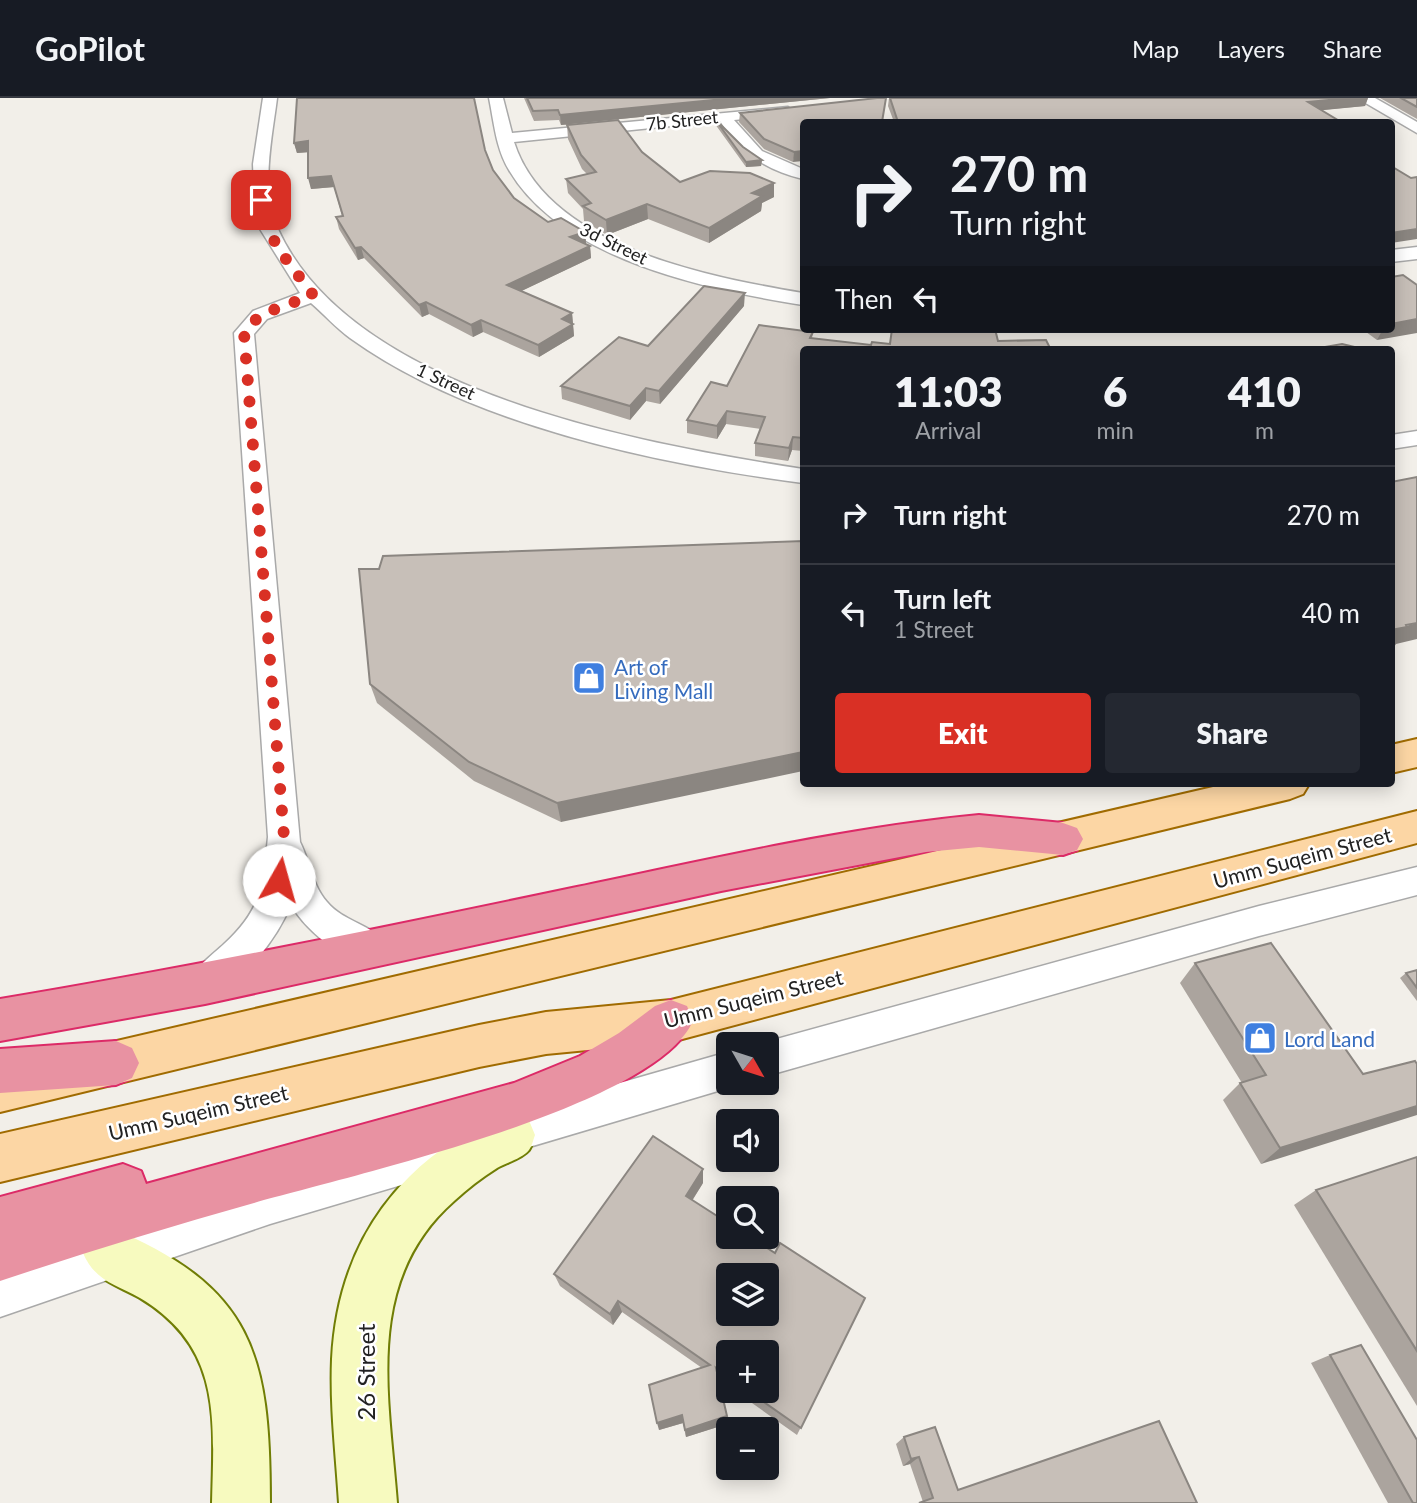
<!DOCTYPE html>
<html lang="en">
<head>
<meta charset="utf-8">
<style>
	body { margin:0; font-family:Lato,sans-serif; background:#242831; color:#f1f3f6; height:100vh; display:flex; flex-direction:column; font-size:26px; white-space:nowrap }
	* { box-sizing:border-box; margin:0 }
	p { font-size:23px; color:#9ea1a6 }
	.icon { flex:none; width:38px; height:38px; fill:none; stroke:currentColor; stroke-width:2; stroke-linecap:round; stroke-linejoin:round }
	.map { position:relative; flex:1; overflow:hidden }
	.drawer { position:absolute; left:800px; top:248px; width:595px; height:441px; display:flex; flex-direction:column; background:#171b24; border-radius:7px; box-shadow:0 4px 18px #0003 }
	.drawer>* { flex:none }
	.hud { position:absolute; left:800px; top:21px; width:595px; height:214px; border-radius:7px; box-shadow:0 4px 18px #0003; background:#171b24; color:#f1f3f6; overflow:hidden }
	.needle { width:46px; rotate:129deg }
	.controls { position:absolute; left:716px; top:934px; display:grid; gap:14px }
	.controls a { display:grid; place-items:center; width:63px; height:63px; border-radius:7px; background:#171b24; box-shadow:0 4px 18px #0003; font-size:35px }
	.pin { position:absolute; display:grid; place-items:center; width:60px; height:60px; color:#fff; margin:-30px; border-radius:14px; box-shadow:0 4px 10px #0006 }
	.me { position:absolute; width:77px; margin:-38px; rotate:7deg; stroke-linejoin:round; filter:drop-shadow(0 0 5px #0008) }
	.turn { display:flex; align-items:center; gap:24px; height:147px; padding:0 35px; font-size:32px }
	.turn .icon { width:91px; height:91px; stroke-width:2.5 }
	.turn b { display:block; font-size:49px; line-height:60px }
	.then { display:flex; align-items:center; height:66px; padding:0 35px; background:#0003; gap:14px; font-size:26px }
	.eta { display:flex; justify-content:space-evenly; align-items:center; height:119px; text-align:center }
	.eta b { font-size:42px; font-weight:800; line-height:49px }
	.action { display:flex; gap:14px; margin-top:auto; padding:14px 35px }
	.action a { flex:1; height:80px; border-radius:7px; background:#d93025; color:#fff; font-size:28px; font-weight:800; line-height:80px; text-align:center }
	.action a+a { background:#242831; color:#f1f3f6 }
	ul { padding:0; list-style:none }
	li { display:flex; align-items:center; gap:21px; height:98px; padding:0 35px; border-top:2px solid #363941 }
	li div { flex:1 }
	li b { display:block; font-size:26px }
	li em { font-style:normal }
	header { display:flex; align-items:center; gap:42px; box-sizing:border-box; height:98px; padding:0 35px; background:#171b24; border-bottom:2px solid #363941 }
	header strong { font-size:33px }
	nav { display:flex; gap:38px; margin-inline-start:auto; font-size:24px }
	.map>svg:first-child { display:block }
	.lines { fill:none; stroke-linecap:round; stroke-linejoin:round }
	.minor-casing { stroke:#a9a9a9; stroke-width:3 }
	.secondary-casing { stroke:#707d05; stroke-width:4 }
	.primary-casing { stroke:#a06b00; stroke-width:4 }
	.motorway-casing { stroke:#dc2a67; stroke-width:4 }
	.minor { fill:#fff; fill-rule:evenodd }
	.secondary { fill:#f7fabf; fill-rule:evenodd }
	.primary { fill:#fcd6a4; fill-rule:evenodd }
	.motorway { fill:#e892a2; fill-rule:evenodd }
	.wall { fill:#aba49e }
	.shaded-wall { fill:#8b8681 }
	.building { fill:#c7bfb8; stroke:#8b8681; stroke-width:2; fill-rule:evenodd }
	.route { stroke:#d93025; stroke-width:12; stroke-dasharray:0 21.6 }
	.labels { text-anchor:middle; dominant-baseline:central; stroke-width:5; stroke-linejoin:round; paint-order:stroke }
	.far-street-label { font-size:18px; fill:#222; stroke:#fff }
	.shop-label { font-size:21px; fill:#366cbe; stroke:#fff; text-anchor:start }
	.street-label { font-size:21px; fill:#222; stroke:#fff }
	.near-street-label { font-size:24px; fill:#222; stroke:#fff }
</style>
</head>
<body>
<header>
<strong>GoPilot</strong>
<nav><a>Map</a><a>Layers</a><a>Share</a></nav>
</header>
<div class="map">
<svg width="1417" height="1405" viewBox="0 0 1417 1405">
	<rect width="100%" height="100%" fill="#f2efe9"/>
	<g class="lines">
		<defs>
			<g id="minor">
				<path d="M263,0H277C272,41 260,91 278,131C352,295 643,346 803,371V385C658,366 471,327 350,240C336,230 324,216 311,205L267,221L254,236L300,744C310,764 312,787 327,804C344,825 381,829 392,852L386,863C355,874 305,834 291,806C278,840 240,889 205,902L192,897L187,886C195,869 210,859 224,846C262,811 263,788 268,739L234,235L253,213L300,195L260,131L255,115L253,66Z"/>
				<path d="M489,0H503L512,35L788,9L791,12L783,17L734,22L762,53L803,71V81C766,72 740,55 720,23L514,44C547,149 709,179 803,195V207C708,192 562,162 509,72C496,51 494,24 489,0Z"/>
				<path d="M1357,0H1375L1417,24V35Z"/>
				<path d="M1417,149V161L1391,164V152Z"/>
				<path d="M1417,333V347L1391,351V337Z"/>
				<path d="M1417,769V797L1259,838L766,978V947H755L1259,808Z"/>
				<path d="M728,954V985H740L728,990L270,1126L0,1219V1175L270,1085Z"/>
			</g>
			<g id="secondary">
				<path d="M511,1013L528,1020L535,1037C533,1042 532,1048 529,1052C523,1060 506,1065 497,1070C481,1080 467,1091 454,1103C363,1183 389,1298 397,1405H339C336,1357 330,1309 332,1261C338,1142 402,1058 511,1013Z"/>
				<path d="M109,1129C254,1189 270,1257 270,1405H212C214,1320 222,1249 140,1200C115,1186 95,1183 83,1155L91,1137Z"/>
			</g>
			<g id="primary">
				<path d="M1417,641V669L1391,675V647Z"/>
				<path d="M1226,686H1309L1303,696L1290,701L0,1014V970Z"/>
				<path d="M1417,713V745L671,944L546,956L479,969L0,1084V1036L479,927L546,914L671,902Z"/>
			</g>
			<g id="motorway">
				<path d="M979,717L1063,725L1077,730L1083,741L1077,752L1063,757L979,749L926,754L721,793L205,906L0,943V901C192,869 382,830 572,790C707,762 842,730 979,717Z"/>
				<path d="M671,902L687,908L693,923C654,1010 348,1078 254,1105C169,1129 84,1155 0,1183V1099L123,1066L141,1073L146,1086L514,985L580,958L619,935L655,908Z"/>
				<path d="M116,943L132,950L139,965L132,980L116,987L0,995V951Z"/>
			</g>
		</defs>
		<!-- minor casing -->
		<use href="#minor" class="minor-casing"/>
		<!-- secondary casing -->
		<use href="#secondary" class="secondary-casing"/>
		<!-- primary casing -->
		<use href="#primary" class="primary-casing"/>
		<!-- motorway casing -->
		<use href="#motorway" class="motorway-casing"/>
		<!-- minor -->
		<use href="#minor" class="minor"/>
		<!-- secondary -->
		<use href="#secondary" class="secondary"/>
		<!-- primary -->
		<use href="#primary" class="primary"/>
		<!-- motorway -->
		<use href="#motorway" class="motorway"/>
	</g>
	<!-- wall -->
	<g class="wall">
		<path d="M524,0H830L561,27L559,22L534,23Z"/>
		<path d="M886,0L882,24H803L793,64L764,51L739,24L740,15Z"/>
		<path d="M889,0H1368L1365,8L1321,12L1341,24H894L888,8Z"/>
		<path d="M1380,0H1417V21Z"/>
		<path d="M715,21L743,49L762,62L761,68L746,69L715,26Z"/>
		<path d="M567,27L642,54L680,84L774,85V99L762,105L761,113L709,145L648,121L607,137L584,123L583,111L568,95L566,81L587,76L582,71L568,41Z"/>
		<path d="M294,45L485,52L493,72L514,100L548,124L585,134L586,145L584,146L590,148L591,160L521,193L572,215L574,238L539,259L483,234L473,239L429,216L422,219L364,160L358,162L339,131L336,119L342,118L334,89L311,91L308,54L297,55Z"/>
		<path d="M744,208L660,306L646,303L630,322L562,301L561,288L648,248Z"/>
		<path d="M1362,231H1391L1377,242Z"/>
		<path d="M813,234L812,240L871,247L998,243L803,252V353L792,352L788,363L755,358V345L761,331L726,326L717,341L687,335V322L727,288Z"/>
		<path d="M803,443L561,724L474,683L377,605L370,586L379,471Z"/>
		<path d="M1195,865L1363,976L1417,966L1261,1066L1223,1002L1240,985H1242L1180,885Z"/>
		<path d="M1417,872V903L1400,880L1406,875Z"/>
		<path d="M1417,1059V1308L1294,1107L1316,1092Z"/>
		<path d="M703,1085L692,1103L775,1155L865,1200L797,1337L735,1293H766L728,1255V1288L718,1281L727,1318V1326L686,1339L683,1325L659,1332L702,1270L622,1214L613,1227L560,1188L554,1176Z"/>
		<path d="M1330,1257L1417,1405H1388L1311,1265Z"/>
		<path d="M904,1339L958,1392L923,1404L910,1366L903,1368L896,1346Z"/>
	</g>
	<!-- shaded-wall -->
	<g class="shaded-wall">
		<path d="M734,0H830L561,27L560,17Z"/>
		<path d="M1350,0H1368L1365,8L1304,14L1308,4Z"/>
		<path d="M308,43L311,54L297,55L294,45Z"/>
		<path d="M803,53V63L793,64L794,54Z"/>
		<path d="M762,62L761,68L746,69V64Z"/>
		<path d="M331,78L334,89L311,91L308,80Z"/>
		<path d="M774,85V99L762,105L761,113L709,145V130L752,95Z"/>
		<path d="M647,106L648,121L607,137L606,122Z"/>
		<path d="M1417,131V141L1391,145V135Z"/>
		<path d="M585,134L586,145L571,151L570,139Z"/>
		<path d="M590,148L591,160L509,199L507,187Z"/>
		<path d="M361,149L364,160L358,162L355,150Z"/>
		<path d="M745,195L744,208L660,306L659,293Z"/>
		<path d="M426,204L429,216L422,219L419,207Z"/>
		<path d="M572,215L574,238L539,259L538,247L562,221Z"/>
		<path d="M1417,221V235L1377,242L1383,231H1391V226Z"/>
		<path d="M481,222L483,234L473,239L471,227Z"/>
		<path d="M646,290V303L630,322V308Z"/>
		<path d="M727,313L726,326L717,341V328Z"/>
		<path d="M793,339L792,352L788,363L789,350Z"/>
		<path d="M1417,525V541L1396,546L1394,549H1391V532Z"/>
		<path d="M803,654V673L561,724L557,705Z"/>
		<path d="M1417,1008V1017L1261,1066L1280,1050Z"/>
		<path d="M703,1071V1085L686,1112V1098Z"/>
		<path d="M618,1203L622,1214L613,1227L610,1216Z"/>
		<path d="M682,1317L683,1325L659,1332L657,1325Z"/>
		<path d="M727,1318V1326L686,1339L685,1332Z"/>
		<path d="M919,1359L910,1366L903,1368L911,1361Z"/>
	</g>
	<!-- building -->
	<g class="building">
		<path d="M297,0H474L485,52L493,72L514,100L548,124L561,120L585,134L570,139L590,148L507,187L572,215L562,221L573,226L538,247L481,222L471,227L426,204L419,207L361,149L355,150L336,119L343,118L331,78L308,80V43L294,45Z"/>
		<path d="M527,0H734L560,17L558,12L533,13Z"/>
		<path d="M877,0H886L882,24H803V53L794,54L764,41L740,15Z"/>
		<path d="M890,0H1350L1308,4L1341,24H898Z"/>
		<path d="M1401,0H1417V9Z"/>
		<path d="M715,21L743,49L762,62L746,64Z"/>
		<path d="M618,22L642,54L680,84L710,73L750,75L774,85L752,95L762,98L709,130L647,106L606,122L583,108L591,105L566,81L596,74L581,57L567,27Z"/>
		<path d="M1391,68L1411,80L1417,79V131L1391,135Z"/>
		<path d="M1403,177L1417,187V221L1391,226V179Z"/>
		<path d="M704,188L745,195L659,293L646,290L630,308L561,288L619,239L648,248Z"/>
		<path d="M759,227L813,234L810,240L871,247L872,244L890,246L892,231H995L998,243L1046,242L1051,252H803V340L793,339L789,350L755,345L765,319L727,313L717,328L687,322L711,284L727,288Z"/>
		<path d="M1342,246L1367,252H1308Z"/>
		<path d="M1417,379V525L1406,527L1407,529L1391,532V384Z"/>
		<path d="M803,443V654L557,705L469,664L370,586L359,471H379L383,458Z"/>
		<path d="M1271,845L1363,976L1415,963L1417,966V1008L1280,1050L1240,985L1266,977L1195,865Z"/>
		<path d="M1417,872V890L1406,875Z"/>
		<path d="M653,1038L703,1071L686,1098L728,1125V1139H750L775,1155L780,1145L865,1200L801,1330L748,1293H766V1255H728V1279L716,1270L727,1318L685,1332L682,1317L657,1325L649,1287L710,1267L618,1203L610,1216L554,1176ZM728,1178H766V1216H728Z"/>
		<path d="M1417,1059V1253L1316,1092Z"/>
		<path d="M1361,1247L1417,1342V1405H1413L1330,1257Z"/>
		<path d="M1159,1323L1197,1405H919L933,1400L919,1359L911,1361L904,1339L935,1329L958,1392Z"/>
	</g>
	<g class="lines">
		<!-- route -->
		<path class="route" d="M261,102L276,148L313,197L260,217L244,235L284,739L279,782"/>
	</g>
	<!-- icons -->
	<defs>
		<symbol id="shop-square" viewBox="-11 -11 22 22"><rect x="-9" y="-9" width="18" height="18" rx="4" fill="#3f7fe0" stroke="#fff"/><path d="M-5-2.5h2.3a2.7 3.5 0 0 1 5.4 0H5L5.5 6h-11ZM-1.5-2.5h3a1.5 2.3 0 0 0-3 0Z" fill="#fff"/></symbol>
	</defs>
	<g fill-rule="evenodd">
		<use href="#shop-square" x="570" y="561" width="38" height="38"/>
		<use href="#shop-square" x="1241" y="921" width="38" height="38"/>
	</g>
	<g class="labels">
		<!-- far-street labels -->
		<g class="far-street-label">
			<text transform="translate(682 22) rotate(-6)">7b Street</text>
			<text transform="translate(614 145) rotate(26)">3d Street</text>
			<text transform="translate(446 283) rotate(25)">1 Street</text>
		</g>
		<!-- shop labels -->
		<g class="shop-label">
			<text x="614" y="568">Art of<tspan x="614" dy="24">Living Mall</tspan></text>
			<text x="1284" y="940">Lord Land</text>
		</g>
		<!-- street labels -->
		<g class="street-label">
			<text transform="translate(1302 759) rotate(-15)">Umm Suqeim Street</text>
			<text transform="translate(753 900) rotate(-14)">Umm Suqeim Street</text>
			<text transform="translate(198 1014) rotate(-13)">Umm Suqeim Street</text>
		</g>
		<!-- near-street labels -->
		<g class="near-street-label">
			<text transform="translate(365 1274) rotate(-90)">26 Street</text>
		</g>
	</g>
</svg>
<div class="controls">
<a><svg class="needle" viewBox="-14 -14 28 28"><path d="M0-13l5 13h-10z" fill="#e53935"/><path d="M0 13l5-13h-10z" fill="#9ea1a6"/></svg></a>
<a><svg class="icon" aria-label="sound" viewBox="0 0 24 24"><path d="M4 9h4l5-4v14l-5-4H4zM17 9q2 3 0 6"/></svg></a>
<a><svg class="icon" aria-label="search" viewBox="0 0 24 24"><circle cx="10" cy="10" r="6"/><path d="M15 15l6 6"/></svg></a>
<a><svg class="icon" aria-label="layers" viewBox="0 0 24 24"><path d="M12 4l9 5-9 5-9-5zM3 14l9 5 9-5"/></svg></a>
<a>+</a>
<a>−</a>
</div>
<div class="pin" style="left:261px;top:102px;background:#d93025"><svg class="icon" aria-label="arrive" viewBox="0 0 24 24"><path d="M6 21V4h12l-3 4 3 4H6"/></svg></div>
<svg class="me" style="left:279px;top:782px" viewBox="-20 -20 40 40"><circle r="19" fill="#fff"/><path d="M0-13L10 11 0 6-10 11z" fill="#d93025"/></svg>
<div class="hud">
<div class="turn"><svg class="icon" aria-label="right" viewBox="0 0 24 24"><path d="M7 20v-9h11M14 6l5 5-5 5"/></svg><div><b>270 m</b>Turn right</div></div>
<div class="then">Then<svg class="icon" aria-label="left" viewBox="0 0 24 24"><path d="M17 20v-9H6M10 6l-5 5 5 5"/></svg></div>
</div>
<section class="drawer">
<div class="eta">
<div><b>11:03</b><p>Arrival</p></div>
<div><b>6</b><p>min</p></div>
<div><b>410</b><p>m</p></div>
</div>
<ul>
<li><svg class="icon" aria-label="right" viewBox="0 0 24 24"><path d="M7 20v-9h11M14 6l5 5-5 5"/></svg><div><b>Turn right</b></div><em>270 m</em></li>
<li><svg class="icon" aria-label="left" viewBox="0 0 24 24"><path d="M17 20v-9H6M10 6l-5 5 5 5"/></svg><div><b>Turn left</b><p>1 Street</p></div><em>40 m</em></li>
</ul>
<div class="action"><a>Exit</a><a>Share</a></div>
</section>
</div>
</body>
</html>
